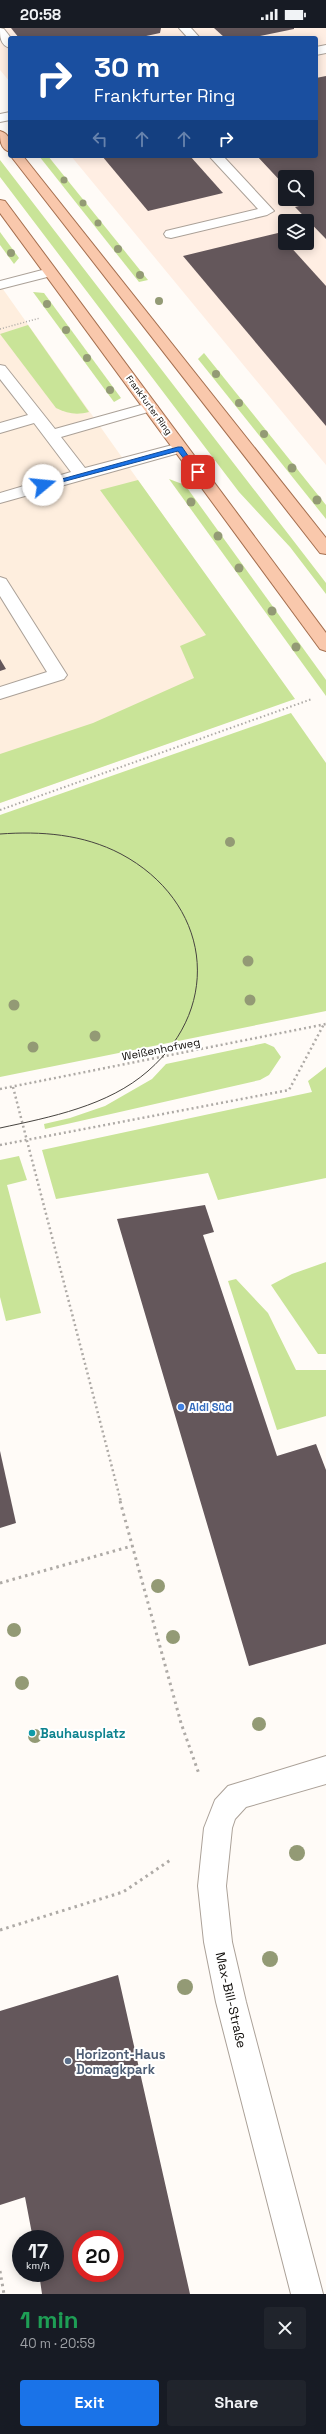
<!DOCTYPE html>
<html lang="en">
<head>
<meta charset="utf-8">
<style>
	body { margin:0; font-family:"Space Grotesk",sans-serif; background:#20242c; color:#f1f3f6; height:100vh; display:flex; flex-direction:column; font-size:15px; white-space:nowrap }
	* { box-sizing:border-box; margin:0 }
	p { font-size:13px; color:#9ea1a6 }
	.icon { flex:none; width:22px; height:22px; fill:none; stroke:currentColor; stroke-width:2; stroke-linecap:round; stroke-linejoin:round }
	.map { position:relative; height:2266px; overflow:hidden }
	.drawer { display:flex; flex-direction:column; background:#171b24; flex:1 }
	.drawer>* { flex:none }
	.banner { position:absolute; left:8px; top:8px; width:310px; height:122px; border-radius:4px; box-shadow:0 2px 10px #0003; background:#1a4fa0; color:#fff; overflow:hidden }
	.controls { position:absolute; left:278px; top:142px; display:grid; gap:8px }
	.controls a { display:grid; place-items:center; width:36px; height:36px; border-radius:4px; background:#171b24; box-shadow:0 2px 10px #0003; font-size:20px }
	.speed { position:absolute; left:12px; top:2202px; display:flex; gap:8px; font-size:20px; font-weight:700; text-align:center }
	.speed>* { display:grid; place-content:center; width:52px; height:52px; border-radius:50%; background:#171b24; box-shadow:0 2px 10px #0003; line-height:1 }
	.speed small { font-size:10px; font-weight:400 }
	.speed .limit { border:6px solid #d22; background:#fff; color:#111 }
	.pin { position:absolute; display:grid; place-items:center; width:34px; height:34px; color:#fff; margin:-17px; border-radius:8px; box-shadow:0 2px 6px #0006 }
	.me { position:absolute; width:44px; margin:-22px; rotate:73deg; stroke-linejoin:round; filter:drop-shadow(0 0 3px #0008) }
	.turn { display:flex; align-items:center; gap:14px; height:84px; padding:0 20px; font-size:18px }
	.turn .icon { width:52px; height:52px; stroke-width:2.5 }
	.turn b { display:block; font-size:28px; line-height:34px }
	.lanes { display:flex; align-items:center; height:38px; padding:0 20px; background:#0003; justify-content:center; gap:20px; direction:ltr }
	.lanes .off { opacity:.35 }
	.round { display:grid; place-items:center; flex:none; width:42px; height:42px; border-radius:4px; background:#20242c }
	.overview { display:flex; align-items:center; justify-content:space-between; height:68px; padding:0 20px }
	h1 { font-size:24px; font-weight:700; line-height:30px; color:#1e9e55 }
	.button { display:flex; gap:8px; margin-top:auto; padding:8px 20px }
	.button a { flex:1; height:46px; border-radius:4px; background:#1a73e8; color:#fff; font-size:16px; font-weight:700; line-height:46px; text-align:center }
	.button a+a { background:#20242c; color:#f1f3f6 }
	.status { display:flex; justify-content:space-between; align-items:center; height:28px; padding:0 20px; background:#171b24; direction:ltr }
	.status svg { height:11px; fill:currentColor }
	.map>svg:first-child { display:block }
	.commercial { fill:#ffeee3; fill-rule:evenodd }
	.built { fill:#feeede }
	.green { fill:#c9e498 }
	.building { fill:#64575b; fill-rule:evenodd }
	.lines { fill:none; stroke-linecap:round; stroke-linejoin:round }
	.minor-casing { stroke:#aba198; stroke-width:2 }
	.major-casing { stroke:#a46e4e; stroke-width:2 }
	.path-far3 { stroke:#aeaaa6; stroke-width:1.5; stroke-dasharray:1 2; stroke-linecap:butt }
	.path-far2 { stroke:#aeaaa6; stroke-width:2; stroke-dasharray:1.5 2.5; stroke-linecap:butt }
	.path-far1 { stroke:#aeaaa6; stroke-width:2.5; stroke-dasharray:2 3; stroke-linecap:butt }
	.path { stroke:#aeaaa6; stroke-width:3; stroke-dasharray:2.5 4; stroke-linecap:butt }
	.minor { fill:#fff; fill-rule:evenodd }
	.major { fill:#f9c8ac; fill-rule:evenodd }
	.tram { stroke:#474440; stroke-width:1 }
	.tree { fill:#939a75 }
	.route { fill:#1a73e8; stroke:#114b97 }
	.shop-dot { fill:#3f7fe0; stroke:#fff; stroke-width:1.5 }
	.culture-dot { fill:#0f9aa8; stroke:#fff; stroke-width:1.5 }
	.service-dot { fill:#5c6f8a; stroke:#fff; stroke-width:1.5 }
	.labels { text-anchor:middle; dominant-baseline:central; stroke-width:4; stroke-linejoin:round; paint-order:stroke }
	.far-street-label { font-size:9px; fill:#0e0b08; stroke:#fff }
	.street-label { font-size:11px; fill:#0e0b08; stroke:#fff }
	.shop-label { font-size:11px; font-weight:bold; fill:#366cbe; stroke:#fff; text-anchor:start }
	.near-culture-label { font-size:13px; font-weight:bold; fill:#0d838f; stroke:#fff; text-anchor:start }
	.near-street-label { font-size:13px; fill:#0e0b08; stroke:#fff }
	.near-service-label { font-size:13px; font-weight:bold; fill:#4e5e75; stroke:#fff; text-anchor:start }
</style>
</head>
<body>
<div class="status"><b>20:58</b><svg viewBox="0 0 49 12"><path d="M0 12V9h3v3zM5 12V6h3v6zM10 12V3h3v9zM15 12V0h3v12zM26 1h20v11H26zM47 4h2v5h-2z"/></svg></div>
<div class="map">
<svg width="326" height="2266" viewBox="0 0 326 2266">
	<rect width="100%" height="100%" fill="#fffbf7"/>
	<!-- commercial -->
	<path class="commercial" d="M0,0H326V437L71,128H316V10H10V54L0,42ZM285,149H307V171H285ZM285,193H307V215H285Z"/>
	<!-- built -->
	<path class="built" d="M0,257L293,671L0,775Z"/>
	<!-- green -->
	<g class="green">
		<path d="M39,128H48L148,252L139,254Z"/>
		<path d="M0,132L326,555V566L290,519L239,464L0,149Z"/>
		<path d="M0,204L19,230L14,236L0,217Z"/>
		<path d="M33,264L44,265L121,370L114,374Z"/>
		<path d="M28,297L89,384C77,387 68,386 56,380L0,306Z"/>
		<path d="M204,325L326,477V491L198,331Z"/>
		<path d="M169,451L185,457L326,652V668Z"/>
		<path d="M138,452L295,671L0,775V726L93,695L194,650L180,618L206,607L100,462Z"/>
		<path d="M291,685L326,735V983L0,1049V787Z"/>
		<path d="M265,1015L274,1019L281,1029L269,1047L260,1052L45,1101L44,1096L70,1090L105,1078L152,1051L166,1036Z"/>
		<path d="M326,1039V1150L218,1172L208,1145L56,1171L42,1122L312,1064L308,1053Z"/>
		<path d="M19,1128L27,1152L7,1157L41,1285L6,1293L0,1269V1132Z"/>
		<path d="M326,1234V1326H318L271,1257L292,1246Z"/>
		<path d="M236,1251L268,1285L296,1342H326V1388L277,1402L228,1253Z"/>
	</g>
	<!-- building -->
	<g class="building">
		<path d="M11,0H161L160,5L137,10H19Z"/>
		<path d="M214,0H294V1L250,10H225Z"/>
		<path d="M326,48V211L295,179L303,177L298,171H307V149H285V158L257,128H316V50Z"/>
		<path d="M102,128H190L223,165L148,183Z"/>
		<path d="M278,205L326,258V398L183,228Z"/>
		<path d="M0,631L6,641L0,643Z"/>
		<path d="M205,1177L214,1204L203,1207L277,1428L316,1416L326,1442V1616L249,1638L117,1191Z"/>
		<path d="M0,1423L16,1495L0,1500Z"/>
		<path d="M118,1947L190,2266H42L39,2245H55V2211H33L25,2169L0,2177V1983ZM81,2211H115V2245H81Z"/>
	</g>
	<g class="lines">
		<defs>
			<g id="minor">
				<path d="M0,0L4,1L11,10L10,20C0,17 0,9 0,0Z"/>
				<path d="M179,0H191L200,10H188Z"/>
				<path d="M326,17V25L316,27V19Z"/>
				<path d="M10,84V92L0,94V86Z"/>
				<path d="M209,128H223L274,183L267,187L171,210L166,209L164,206L166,203L258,181Z"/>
				<path d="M50,240L57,244L55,247L0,261V253Z"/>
				<path d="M0,337L5,338L55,401L145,376H155L158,379L155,382L61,409L85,440L180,415L188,420L186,423L0,475V465L71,444L34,395L0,405V395L28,387L0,351Z"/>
				<path d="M0,549L6,551L67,647L64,651L0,671V659L47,644L0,568Z"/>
				<path d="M326,1728V1756L246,1779L235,1791L232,1800L226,1858L232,1914L246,1974L323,2266H291L216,1974L204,1914L198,1858L204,1800L215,1772L228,1758Z"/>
			</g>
			<g id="major">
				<path d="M0,103C11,106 10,115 10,124C0,121 0,112 0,103Z"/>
				<path d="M10,127L23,128L326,510V526L320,525Z"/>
				<path d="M0,172L5,173L326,605V623L320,621L0,185Z"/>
			</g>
		</defs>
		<!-- minor casing -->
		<use href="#minor" class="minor-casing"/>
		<!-- major casing -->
		<use href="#major" class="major-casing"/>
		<!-- path-far3 -->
		<path class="path-far3" d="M0,301L40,290"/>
		<!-- path-far2 -->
		<path class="path-far2" d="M0,782L312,671"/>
		<!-- path-far1 -->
		<g class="path-far1">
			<path d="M13,1059L121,1474"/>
			<path d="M0,1061L326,996"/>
			<path d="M0,1117L289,1062L324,996"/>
		</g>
		<!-- path -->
		<g class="path">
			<path d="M120,1473L181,1695L199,1746"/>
			<path d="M0,1555L132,1518"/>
			<path d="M0,1902L123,1864L172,1831"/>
			<path d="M0,2243L4,2266"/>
		</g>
		<!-- minor -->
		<use href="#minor" class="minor"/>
		<!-- major -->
		<use href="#major" class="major"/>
		<!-- tram -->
		<path class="tram" d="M0,806C41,803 83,806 121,826C209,873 225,976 148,1043C108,1078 51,1089 0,1100"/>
	</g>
	<!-- trees -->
	<g class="tree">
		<circle cx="64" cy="152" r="3.5"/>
		<circle cx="83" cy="175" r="3.5"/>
		<circle cx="98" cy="195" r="3.5"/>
		<circle cx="118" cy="221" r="4"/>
		<circle cx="11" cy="225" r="4"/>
		<circle cx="140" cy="247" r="4"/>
		<circle cx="159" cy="273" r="4"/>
		<circle cx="47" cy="276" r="4"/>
		<circle cx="66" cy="302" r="4"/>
		<circle cx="87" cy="330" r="4"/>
		<circle cx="216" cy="346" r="4"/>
		<circle cx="110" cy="362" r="4"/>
		<circle cx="239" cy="375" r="4"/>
		<circle cx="264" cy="406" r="4"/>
		<circle cx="292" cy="440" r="4.5"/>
		<circle cx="317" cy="472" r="4.5"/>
		<circle cx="191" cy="474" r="4.5"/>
		<circle cx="218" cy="508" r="4.5"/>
		<circle cx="239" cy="540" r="4.5"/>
		<circle cx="272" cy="583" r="4.5"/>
		<circle cx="296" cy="619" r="4.5"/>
		<circle cx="230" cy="814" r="5"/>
		<circle cx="248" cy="933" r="5.5"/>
		<circle cx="250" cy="972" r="5.5"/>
		<circle cx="14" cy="977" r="5.5"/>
		<circle cx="95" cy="1008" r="5.5"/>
		<circle cx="33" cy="1019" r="5.5"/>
		<circle cx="158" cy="1558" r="7"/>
		<circle cx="14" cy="1602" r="7"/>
		<circle cx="173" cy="1609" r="7"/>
		<circle cx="22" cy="1655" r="7"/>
		<circle cx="259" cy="1696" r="7"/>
		<circle cx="35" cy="1708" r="7"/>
		<circle cx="297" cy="1825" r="8"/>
		<circle cx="270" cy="1931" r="8"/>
		<circle cx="185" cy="1959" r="8"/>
	</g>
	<!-- route -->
	<path class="route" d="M178,419H182L200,445H195L178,423L43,459L40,457Z"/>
	<!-- markers -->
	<circle class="shop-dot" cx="181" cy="1379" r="4"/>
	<circle class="culture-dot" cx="32" cy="1705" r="4"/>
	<circle class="service-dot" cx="68" cy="2033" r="4"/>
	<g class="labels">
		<!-- far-street labels -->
		<g class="far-street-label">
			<text transform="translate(149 377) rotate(54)">Frankfurter Ring</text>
		</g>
		<!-- street labels -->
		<g class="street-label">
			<text transform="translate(161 1021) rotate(-11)">Weißenhofweg</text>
		</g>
		<!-- shop labels -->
		<g class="shop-label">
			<text x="189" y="1379">Aldi Süd</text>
		</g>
		<!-- near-culture labels -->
		<g class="near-culture-label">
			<text x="40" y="1705">Bauhausplatz</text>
		</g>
		<!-- near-street labels -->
		<g class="near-street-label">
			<text transform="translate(231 1972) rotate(77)">Max-Bill-Straße</text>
		</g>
		<!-- near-service labels -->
		<g class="near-service-label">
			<text x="76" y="2026">Horizont-Haus<tspan x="76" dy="15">Domagkpark</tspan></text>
		</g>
	</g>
</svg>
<div class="controls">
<a><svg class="icon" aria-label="search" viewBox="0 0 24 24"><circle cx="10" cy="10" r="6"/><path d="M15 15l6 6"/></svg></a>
<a><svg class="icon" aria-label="layers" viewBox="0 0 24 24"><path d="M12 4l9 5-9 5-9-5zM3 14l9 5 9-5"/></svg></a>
</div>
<div class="speed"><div>17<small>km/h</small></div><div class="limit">20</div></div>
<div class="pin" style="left:198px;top:444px;background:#d93025"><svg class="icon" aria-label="arrive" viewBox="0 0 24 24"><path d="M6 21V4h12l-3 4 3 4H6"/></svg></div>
<svg class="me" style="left:43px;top:457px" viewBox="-20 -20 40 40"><circle r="19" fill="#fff"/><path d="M0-13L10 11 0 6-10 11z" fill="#1a73e8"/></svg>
<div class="banner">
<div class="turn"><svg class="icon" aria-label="right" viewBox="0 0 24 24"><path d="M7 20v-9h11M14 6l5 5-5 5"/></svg><div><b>30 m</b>Frankfurter Ring</div></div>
<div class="lanes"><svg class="icon off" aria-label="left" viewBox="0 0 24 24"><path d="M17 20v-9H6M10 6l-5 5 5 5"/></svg><svg class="icon off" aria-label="ahead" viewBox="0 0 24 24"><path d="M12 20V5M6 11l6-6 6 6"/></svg><svg class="icon off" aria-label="ahead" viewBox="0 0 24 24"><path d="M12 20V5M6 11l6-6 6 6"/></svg><svg class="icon" aria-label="right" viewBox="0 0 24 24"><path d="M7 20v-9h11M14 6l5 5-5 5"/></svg></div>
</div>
</div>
<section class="drawer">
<div class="overview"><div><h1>1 min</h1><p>40 m · 20:59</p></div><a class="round"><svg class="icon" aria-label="close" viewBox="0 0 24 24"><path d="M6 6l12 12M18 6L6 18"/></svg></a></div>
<div class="button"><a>Exit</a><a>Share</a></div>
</section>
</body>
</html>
